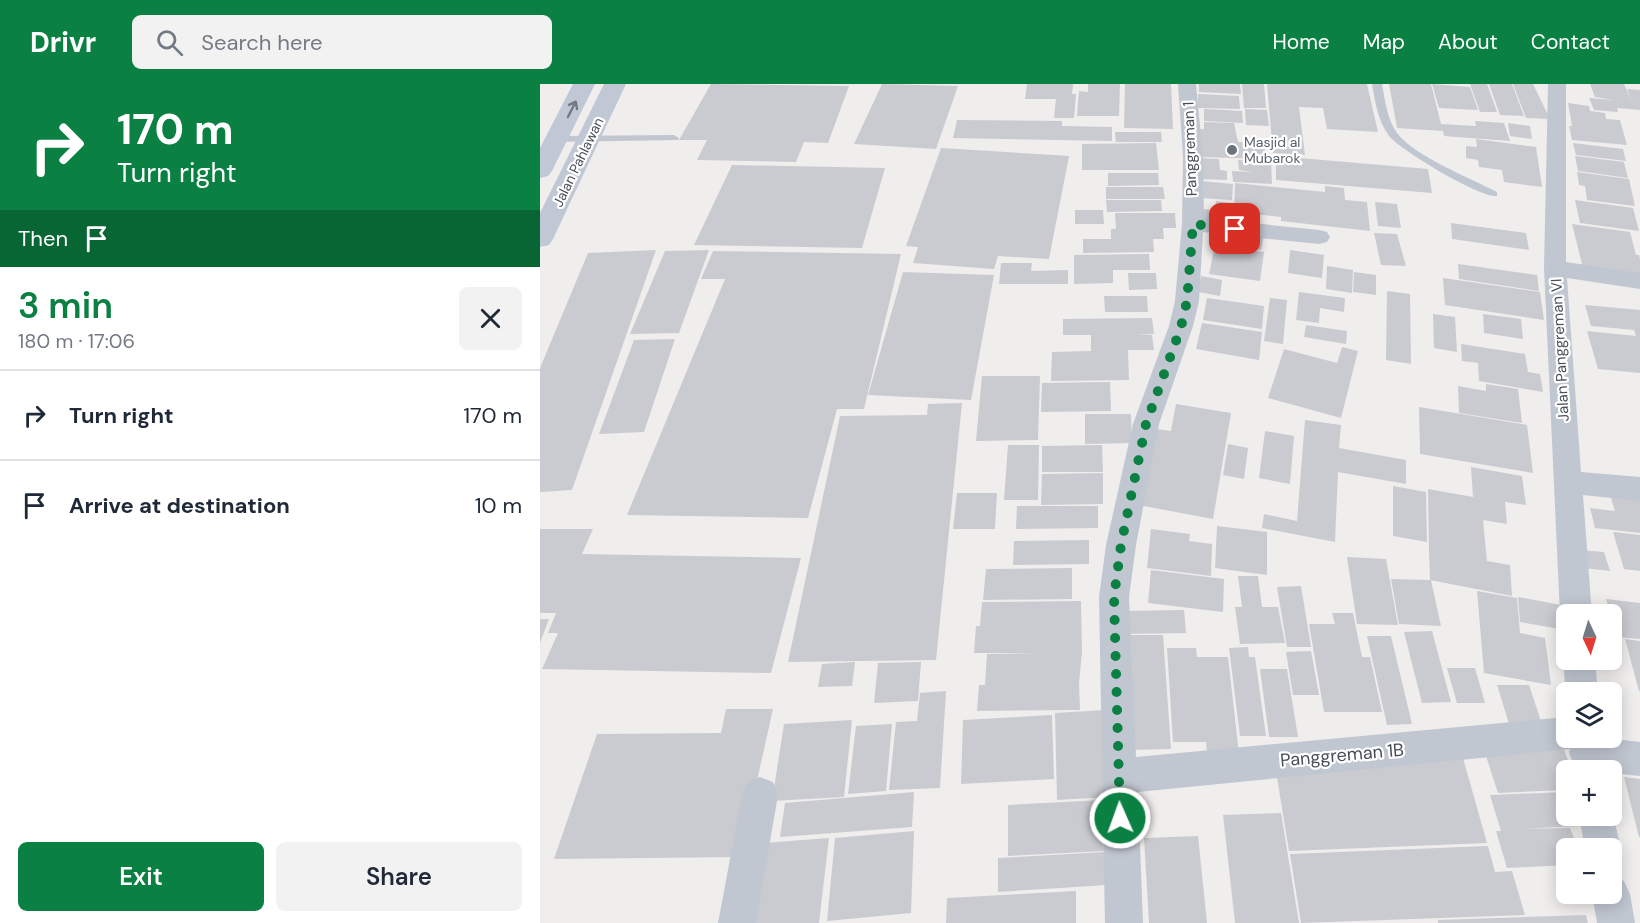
<!DOCTYPE html>
<html lang="en">
<head>
<meta charset="utf-8">
<style>
	body { margin:0; font-family:"DM Sans",sans-serif; background:#f2f2f3; color:#1f2937; height:100vh; display:flex; flex-direction:column; font-size:22px; white-space:nowrap }
	* { box-sizing:border-box; margin:0 }
	p { font-size:20px; color:#747a83 }
	.icon { flex:none; width:33px; height:33px; fill:none; stroke:currentColor; stroke-width:2; stroke-linecap:round; stroke-linejoin:round }
	.map { position:relative; flex:1; overflow:hidden }
	.panel { display:flex; flex-direction:column; background:#fff; width:540px }
	.panel>* { flex:none }
	.banner { background:#0b8043; color:#fff; overflow:hidden }
	.needle { width:39px; rotate:176deg }
	.tools { position:absolute; left:1016px; top:520px; display:grid; gap:12px }
	.tools a { display:grid; place-items:center; width:66px; height:66px; border-radius:9px; background:#fff; box-shadow:0 3px 15px #0003; font-size:30px }
	.pin { position:absolute; display:grid; place-items:center; width:51px; height:51px; color:#fff; margin:-26px; border-radius:12px; box-shadow:0 3px 9px #0006 }
	.me { position:absolute; width:66px; margin:-33px; rotate:358deg; stroke-linejoin:round; filter:drop-shadow(0 0 4px #0008) }
	.turn { display:flex; align-items:center; gap:21px; height:126px; padding:0 18px; font-size:27px }
	.turn .icon { width:78px; height:78px; stroke-width:2.5 }
	.turn b { display:block; font-size:42px; line-height:51px }
	.then { display:flex; align-items:center; height:57px; padding:0 18px; background:#0003; gap:12px; font-size:22px }
	.round { display:grid; place-items:center; flex:none; width:63px; height:63px; border-radius:9px; background:#f2f2f3 }
	.summary { display:flex; align-items:center; justify-content:space-between; height:102px; padding:0 18px }
	h1 { font-size:36px; font-weight:600; line-height:45px; color:#0b8043 }
	.primary-button { display:flex; gap:12px; margin-top:auto; padding:12px 18px }
	.primary-button a { flex:1; height:69px; border-radius:9px; background:#0b8043; color:#fff; font-size:24px; font-weight:600; line-height:69px; text-align:center }
	.primary-button a+a { background:#f2f2f3; color:#1f2937 }
	ul { padding:0; list-style:none }
	li { display:flex; align-items:center; gap:18px; height:90px; padding:0 18px; border-top:2px solid #e0e1e3 }
	li div { flex:1 }
	li b { display:block; font-size:22px }
	li em { font-style:normal }
	header { display:flex; align-items:center; gap:36px; box-sizing:border-box; height:84px; padding:0 30px; background:#0b8043; color:#fff }
	header strong { font-size:28px }
	nav { display:flex; gap:33px; margin-inline-start:auto; font-size:21px }
	.search { width:420px; height:54px; background:#f2f2f3; display:flex; align-items:center; gap:15px; box-sizing:border-box; padding:0 21px; border-radius:9px; color:#747a83; font-size:22px }
	main { display:flex; flex:1; min-height:0 }
	.map>svg:first-child { display:block }
	.building { fill:#cacbd1 }
	.lines { fill:none; stroke-linecap:round; stroke-linejoin:round }
	.service { fill:#c1c7d1; fill-rule:evenodd }
	.minor { fill:#c1c7d1; fill-rule:evenodd }
	.secondary { fill:#c1c8d5; fill-rule:evenodd }
	.oneway { stroke:#727984 }
	.route { stroke:#0b8043; stroke-width:10; stroke-dasharray:0 18 }
	.worship-dot { fill:#6b7280; stroke:#fff; stroke-width:2 }
	.labels { text-anchor:middle; dominant-baseline:central; stroke-width:4.5; stroke-linejoin:round; paint-order:stroke }
	.far-worship-label { font-size:14px; fill:#5b616d; stroke:#fff; text-anchor:start }
	.far-street-label { font-size:14px; fill:#474e59; stroke:#fff }
	.street-label { font-size:15px; fill:#474e59; stroke:#fff }
	.near-street-label { font-size:18px; fill:#474e59; stroke:#fff }
</style>
</head>
<body>
<header>
<strong>Drivr</strong>
<div class="search"><svg class="icon" aria-label="search" viewBox="0 0 24 24"><circle cx="10" cy="10" r="6"/><path d="M15 15l6 6"/></svg>Search here</div>
<nav><a>Home</a><a>Map</a><a>About</a><a>Contact</a></nav>
</header>
<main>
<section class="panel">
<div class="banner">
<div class="turn"><svg class="icon" aria-label="right" viewBox="0 0 24 24"><path d="M7 20v-9h11M14 6l5 5-5 5"/></svg><div><b>170 m</b>Turn right</div></div>
<div class="then">Then<svg class="icon" aria-label="arrive" viewBox="0 0 24 24"><path d="M6 21V4h12l-3 4 3 4H6"/></svg></div>
</div>
<div class="summary"><div><h1>3 min</h1><p>180 m · 17:06</p></div><a class="round"><svg class="icon" aria-label="close" viewBox="0 0 24 24"><path d="M6 6l12 12M18 6L6 18"/></svg></a></div>
<ul>
<li><svg class="icon" aria-label="right" viewBox="0 0 24 24"><path d="M7 20v-9h11M14 6l5 5-5 5"/></svg><div><b>Turn right</b></div><em>170 m</em></li>
<li><svg class="icon" aria-label="arrive" viewBox="0 0 24 24"><path d="M6 21V4h12l-3 4 3 4H6"/></svg><div><b>Arrive at destination</b></div><em>10 m</em></li>
</ul>
<div class="primary-button"><a>Exit</a><a>Share</a></div>
</section>
<div class="map">
<svg width="1100" height="839" viewBox="0 0 1100 839">
	<rect width="100%" height="100%" fill="#f0eded"/>
	<!-- building -->
	<g class="building">
		<path d="M171,0L309,2L288,59L264,58L256,78L157,76L167,56H139Z"/>
		<path d="M342,0L418,2L396,65L314,60Z"/>
		<path d="M487,0H533L532,10H536L534,34H514L516,15H485Z"/>
		<path d="M548,0H580L579,32H537L539,7L548,8Z"/>
		<path d="M585,0H631L633,45L584,44Z"/>
		<path d="M659,0H700L701,10L659,8Z"/>
		<path d="M702,0H724L726,24H704Z"/>
		<path d="M727,0H827L838,48L787,45L783,24L759,23L765,71L733,69Z"/>
		<path d="M849,0H891L901,40L936,42L935,37L964,39L970,57L904,52L903,47L857,44Z"/>
		<path d="M892,0L930,3L938,26L899,24Z"/>
		<path d="M930,0H947L957,28H940Z"/>
		<path d="M949,0H972L984,32L960,31Z"/>
		<path d="M973,0H993L1010,35L986,34Z"/>
		<path d="M1050,0H1084L1091,17L1087,5L1100,6V26L1077,24L1078,28L1054,26L1049,14L1074,16L1055,13Z"/>
		<path d="M658,10L699,12L700,25L658,24Z"/>
		<path d="M1028,19L1049,22L1050,27L1065,29L1066,35L1080,36L1087,61L1032,56L1029,42H1032Z"/>
		<path d="M664,25L702,27L703,39L664,37Z"/>
		<path d="M705,25L727,26L729,42L706,41Z"/>
		<path d="M417,36L522,37V42L572,43V57L413,54Z"/>
		<path d="M664,38L694,39L698,58L724,60L726,75L660,73L656,45H664Z"/>
		<path d="M968,39L990,42L992,55L970,52Z"/>
		<path d="M575,48H621L622,58H576Z"/>
		<path d="M936,55L996,63L1002,103L964,98L962,86L939,83L938,76L926,74V62L937,63Z"/>
		<path d="M616,59L619,86H542V60Z"/>
		<path d="M1033,59L1083,65L1086,77L1036,71Z"/>
		<path d="M401,64L529,72L509,175L458,172L454,185L373,179L378,163L366,162Z"/>
		<path d="M736,72L888,85L892,109L736,96Z"/>
		<path d="M1035,72L1084,78L1088,94L1038,87Z"/>
		<path d="M658,74L679,75L680,86L687,87V96L658,95Z"/>
		<path d="M698,76L731,77L732,100L693,98L692,87L712,88L699,86Z"/>
		<path d="M192,81L345,84L322,164L154,161Z"/>
		<path d="M1037,88L1089,95L1095,122L1047,116L1045,102L1039,101Z"/>
		<path d="M568,89H618L619,101L568,102Z"/>
		<path d="M661,97L693,100L692,116L659,114Z"/>
		<path d="M695,99L785,108V102L804,104L805,116L827,118L830,147L741,137V133L694,128Z"/>
		<path d="M566,103H623L625,115H566Z"/>
		<path d="M566,116H621L622,127L567,128Z"/>
		<path d="M1035,116L1093,124L1099,147L1040,139Z"/>
		<path d="M676,117L691,119L690,138L662,135L663,125L675,126Z"/>
		<path d="M835,118L857,120L861,144L838,142Z"/>
		<path d="M535,126H563L564,140H535Z"/>
		<path d="M575,129H635L636,144H623L624,155H613L614,168L543,169V155H571V145H576Z"/>
		<path d="M911,139L986,149L989,166L912,155Z"/>
		<path d="M1032,140L1090,148L1096,171H1099L1100,175V192L1043,184Z"/>
		<path d="M677,144L724,151L721,166L674,160Z"/>
		<path d="M834,149L857,150L866,182L841,181Z"/>
		<path d="M675,161L724,168L720,197L669,190Z"/>
		<path d="M116,166L32,406L0,408V284L48,169Z"/>
		<path d="M169,166L139,249L90,250L125,167Z"/>
		<path d="M750,166L784,171L782,194L748,189Z"/>
		<path d="M173,167L361,170L324,325H297L268,434L87,431L185,195H161Z"/>
		<path d="M609,170L610,186H573V199L534,200V171Z"/>
		<path d="M461,179H492L491,187L528,186V200H459Z"/>
		<path d="M918,180L997,191L999,207L919,195Z"/>
		<path d="M787,182L813,186L812,209L786,205Z"/>
		<path d="M363,188L454,191L431,316L328,311Z"/>
		<path d="M814,188L836,191V211L813,208Z"/>
		<path d="M588,189H616L617,205L589,206Z"/>
		<path d="M661,192L682,196L680,212L658,208Z"/>
		<path d="M903,194L1000,208L1004,236L905,221Z"/>
		<path d="M847,207L870,210L871,280L846,276Z"/>
		<path d="M759,208L805,214L804,228L780,224L779,239L756,236Z"/>
		<path d="M564,212H607L608,228H565Z"/>
		<path d="M667,214L724,222L722,245L663,236Z"/>
		<path d="M730,214L747,216L743,260L724,257Z"/>
		<path d="M1045,221L1100,226V289L1058,285L1047,247L1096,252L1094,246L1051,242Z"/>
		<path d="M893,230L915,233L917,268L894,264Z"/>
		<path d="M943,230L981,235L983,255L944,249Z"/>
		<path d="M612,234L614,250L596,251H612L614,266H588L589,296L511,297L512,268L551,267V251H523V235Z"/>
		<path d="M662,239L722,248L719,276L656,265Z"/>
		<path d="M766,241L807,247L806,260L764,253Z"/>
		<path d="M135,255L104,348L59,350L94,256Z"/>
		<path d="M921,260L985,270L988,288L1000,290L1003,308L939,297L938,279L922,277Z"/>
		<path d="M802,263L818,267L801,334L728,314L744,265L797,279Z"/>
		<path d="M442,292H500L498,356L436,357Z"/>
		<path d="M570,298L571,327L501,328L502,299Z"/>
		<path d="M946,300L978,305L982,339L919,329L918,302L946,307Z"/>
		<path d="M422,319L396,576L248,578L300,332L387,331L388,320Z"/>
		<path d="M636,320L691,329L673,435L593,420L610,344L631,347Z"/>
		<path d="M879,323L987,341L993,389L880,370Z"/>
		<path d="M545,330H591L592,359L545,360Z"/>
		<path d="M765,336L801,341L799,364L866,376V400L798,388L795,458L722,444L724,430L757,437Z"/>
		<path d="M725,347L754,352L750,400L719,394Z"/>
		<path d="M688,360L708,364L704,395L683,391Z"/>
		<path d="M468,361H499L498,416H464Z"/>
		<path d="M562,361L563,388H502V362Z"/>
		<path d="M931,383L982,392L986,421L965,418L967,440L943,436L947,477L970,481L972,512L890,496L889,466L902,468L889,466L888,405L933,413Z"/>
		<path d="M563,389V420L501,421L502,390Z"/>
		<path d="M853,402L886,408L887,458L853,452Z"/>
		<path d="M1069,408L1100,411V449L1055,444L1050,424L1075,427Z"/>
		<path d="M417,409H457L455,445H413Z"/>
		<path d="M477,422H558V444L476,445Z"/>
		<path d="M677,442L727,448V491L675,484Z"/>
		<path d="M0,445H53L42,470L261,474L231,589L2,585L18,549H8L16,529H0Z"/>
		<path d="M611,445L650,450L649,457L672,460L671,492L607,484Z"/>
		<path d="M1073,448L1100,451V487L1084,485Z"/>
		<path d="M549,456V480L473,481L474,457Z"/>
		<path d="M1039,466L1064,468L1070,487L1043,484Z"/>
		<path d="M807,473L846,475L858,541L817,540Z"/>
		<path d="M532,484V515L443,516L446,485Z"/>
		<path d="M611,486L684,495L683,528L608,519Z"/>
		<path d="M698,492H718L722,523H738L745,559L700,560L695,523H702Z"/>
		<path d="M851,495L891,496L901,542L859,540Z"/>
		<path d="M761,502L771,563H747L737,503Z"/>
		<path d="M937,507L977,514L980,549L1005,554L1011,601L944,589Z"/>
		<path d="M978,513L1021,521L1025,546L980,538Z"/>
		<path d="M1066,515L1100,519V555L1077,553Z"/>
		<path d="M541,517L542,568L539,599L540,626L437,627L439,601H445L447,570L499,569H434L436,542H440L442,518Z"/>
		<path d="M644,526L646,549L582,550L581,527Z"/>
		<path d="M792,529H813L822,573H830L842,628H784L769,540H795Z"/>
		<path d="M0,535H9L0,559Z"/>
		<path d="M892,547L911,618L882,619L864,548Z"/>
		<path d="M583,551H623L631,665L587,666Z"/>
		<path d="M827,552H851L872,640L847,641Z"/>
		<path d="M1085,555L1100,557V607H1099Z"/>
		<path d="M708,563L709,573H715L726,652H700L689,564Z"/>
		<path d="M627,564H656L657,573H688L699,670L667,671L666,658H633Z"/>
		<path d="M771,567L779,611H753L746,568Z"/>
		<path d="M315,578L312,602L278,603L282,580Z"/>
		<path d="M381,578L378,617L334,619L338,579Z"/>
		<path d="M907,584H935L945,619H917Z"/>
		<path d="M720,585H747L758,653H729Z"/>
		<path d="M957,601H989L1004,646H971Z"/>
		<path d="M406,607L400,704L349,706L356,638L377,637L380,609Z"/>
		<path d="M186,625H233L200,773L14,775L57,650L181,649Z"/>
		<path d="M565,626L570,713L517,716L515,629Z"/>
		<path d="M512,631L514,695L421,700L423,636Z"/>
		<path d="M312,636L304,713L232,717L244,640Z"/>
		<path d="M352,640L346,707L308,710L316,642Z"/>
		<path d="M1023,663L1032,687H1026V706L958,709L944,666Z"/>
		<path d="M923,674L947,759L749,767L735,681Z"/>
		<path d="M1084,693L1100,695V753H1099Z"/>
		<path d="M374,708L372,743L240,753L245,719Z"/>
		<path d="M1026,708V732H1036L1040,742L977,745L1030,744L1038,765H1026V781L967,784L956,747H961L950,711Z"/>
		<path d="M561,716L564,767L468,772V721Z"/>
		<path d="M741,729L759,839H695L683,731Z"/>
		<path d="M374,747L371,829L287,837L295,754Z"/>
		<path d="M658,752L667,839H609L604,754Z"/>
		<path d="M289,754L279,839H210L223,759Z"/>
		<path d="M948,762L955,788L972,787L985,831L761,839L750,770Z"/>
		<path d="M565,768L567,801L458,808V774Z"/>
		<path d="M536,807V839H406L407,814Z"/>
		<path d="M1046,831L1048,839H898V836Z"/>
	</g>
	<g class="lines">
		<!-- service -->
		<g class="service">
			<path d="M832,0H842C845,16 847,35 857,49C874,72 930,94 957,108V112C942,115 860,66 849,52C838,37 835,18 832,0Z"/>
			<path d="M134,51L139,54L138,56L16,58L11,55L16,52Z"/>
		</g>
		<!-- minor -->
		<g class="minor">
			<path d="M638,0H656L663,73L664,134L779,146L787,148L790,153L787,158L779,160L663,148L659,217L653,242L619,340L596,461L589,513L596,673L1026,633V654H1067L1100,658V692L1071,689V687L1046,686L1034,681L1029,669L1030,665L598,708L603,839H565L559,513L566,461L593,340L629,242L635,217L642,140L643,73Z"/>
			<path d="M1008,0H1026V178L1100,189V205L1027,194L1041,388L1100,393V417L1043,411L1052,531H1026V542L1020,531L1004,184Z"/>
			<path d="M1026,569V576H1055L1058,609H1026V613L1023,576Z"/>
			<path d="M220,693L233,698L238,711L216,839H178L202,711L207,698Z"/>
			<path d="M1071,722L1081,765L1076,778L1071,780V765H1045L1039,732H1071Z"/>
			<path d="M1071,791L1084,797L1090,810L1095,839H1057L1052,810H1071Z"/>
		</g>
		<!-- secondary -->
		<g class="secondary">
			<path d="M33,0H55L12,87L8,92L0,94V64Z"/>
			<path d="M64,0H86L13,155L9,161L0,163V129Z"/>
		</g>
	</g>
	<!-- one-way arrows -->
	<defs><path id="oneway-shaft" d="M-6 0H5M1.5-3L5.5 0L1.5 3" fill="none" stroke-width="1.6" stroke-linecap="round" stroke-linejoin="round" transform="scale(1.5)"/></defs>
	<use class="oneway" href="#oneway-shaft" transform="translate(32 25) rotate(-63)"/>
	<g class="lines">
		<!-- route -->
		<path class="route" d="M580,734L574,513L581,461L606,340L641,243L647,217L653,140L695,145"/>
	</g>
	<!-- markers -->
	<circle class="worship-dot" cx="692" cy="66" r="6"/>
	<g class="labels">
		<!-- far-worship labels -->
		<g class="far-worship-label">
			<text x="704" y="58">Masjid al<tspan x="704" dy="16">Mubarok</tspan></text>
		</g>
		<!-- far-street labels -->
		<g class="far-street-label">
			<text transform="translate(38 78) rotate(-64)">Jalan Pahlawan</text>
		</g>
		<!-- street labels -->
		<g class="street-label">
			<text transform="translate(650 65) rotate(-92)">Panggreman 1</text>
			<text transform="translate(1020 266) rotate(-93)">Jalan Panggreman VI</text>
		</g>
		<!-- near-street labels -->
		<g class="near-street-label">
			<text transform="translate(802 671) rotate(-5)">Panggreman 1B</text>
		</g>
	</g>
</svg>
<div class="tools">
<a><svg class="needle" viewBox="-14 -14 28 28"><path d="M0-13l5 13h-10z" fill="#e53935"/><path d="M0 13l5-13h-10z" fill="#747a83"/></svg></a>
<a><svg class="icon" aria-label="layers" viewBox="0 0 24 24"><path d="M12 4l9 5-9 5-9-5zM3 14l9 5 9-5"/></svg></a>
<a>+</a>
<a>−</a>
</div>
<div class="pin" style="left:695px;top:145px;background:#d93025"><svg class="icon" aria-label="arrive" viewBox="0 0 24 24"><path d="M6 21V4h12l-3 4 3 4H6"/></svg></div>
<svg class="me" style="left:580px;top:734px" viewBox="-20 -20 40 40"><circle r="17" fill="#0b8043" stroke="#fff" stroke-width="3"/><path d="M0-11L8 9 0 5-8 9z" fill="#fff"/></svg>
</div>
</main>
</body>
</html>
